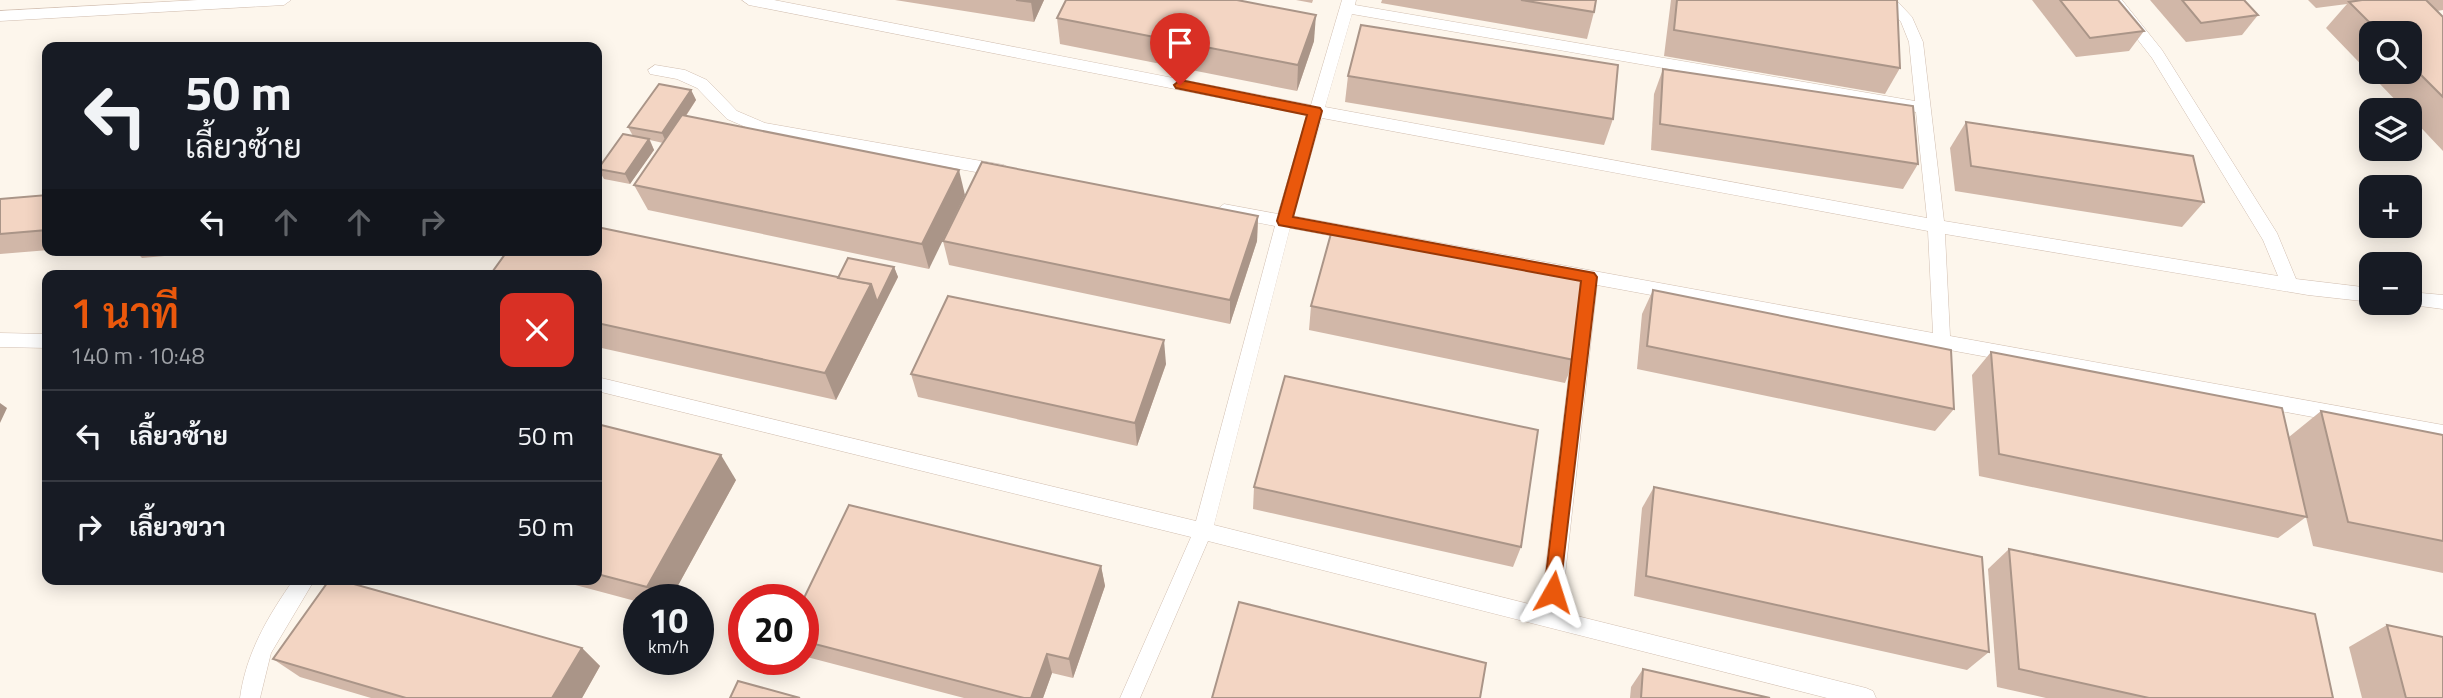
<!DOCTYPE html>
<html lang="th">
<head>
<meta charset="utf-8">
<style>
	body { margin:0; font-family:"Titillium Web",Sarabun,sans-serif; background:#20242c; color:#f1f3f6; height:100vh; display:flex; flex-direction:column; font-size:26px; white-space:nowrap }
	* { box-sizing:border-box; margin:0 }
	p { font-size:23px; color:#9ea1a6 }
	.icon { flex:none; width:38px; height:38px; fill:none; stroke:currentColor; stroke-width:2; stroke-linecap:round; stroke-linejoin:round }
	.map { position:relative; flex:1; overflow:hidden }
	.sheet { position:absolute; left:42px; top:270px; width:560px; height:315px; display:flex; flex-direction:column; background:#171b24; border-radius:14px; box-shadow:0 4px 18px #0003 }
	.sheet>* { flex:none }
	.banner { position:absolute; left:42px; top:42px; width:560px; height:214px; border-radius:14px; box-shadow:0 4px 18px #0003; background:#171b24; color:#f1f3f6; overflow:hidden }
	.fabs { position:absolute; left:2359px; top:21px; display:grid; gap:14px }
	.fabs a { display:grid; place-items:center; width:63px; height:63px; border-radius:14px; background:#171b24; box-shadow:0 4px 18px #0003; font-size:35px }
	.speed { position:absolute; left:623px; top:584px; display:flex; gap:14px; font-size:35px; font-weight:700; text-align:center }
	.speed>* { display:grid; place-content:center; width:91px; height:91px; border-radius:50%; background:#171b24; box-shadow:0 4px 18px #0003; line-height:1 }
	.speed small { font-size:18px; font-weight:400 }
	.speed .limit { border:10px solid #d22; background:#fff; color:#111 }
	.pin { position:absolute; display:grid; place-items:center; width:60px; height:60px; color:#fff; margin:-72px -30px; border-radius:50% 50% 50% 0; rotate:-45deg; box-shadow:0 0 7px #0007 }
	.pin .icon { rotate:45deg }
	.me { position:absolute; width:77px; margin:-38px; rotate:6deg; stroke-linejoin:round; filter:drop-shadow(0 0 5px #0008) }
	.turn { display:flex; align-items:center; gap:24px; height:147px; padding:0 28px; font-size:32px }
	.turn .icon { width:91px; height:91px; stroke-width:2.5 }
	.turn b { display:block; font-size:49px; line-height:60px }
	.lanes { display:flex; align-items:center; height:66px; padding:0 28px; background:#0003; justify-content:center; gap:35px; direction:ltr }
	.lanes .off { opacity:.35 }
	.round { display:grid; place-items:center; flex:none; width:74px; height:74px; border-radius:14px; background:#20242c }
	.head { display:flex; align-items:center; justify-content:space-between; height:119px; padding:0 28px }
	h1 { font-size:42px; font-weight:600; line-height:52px; color:#ea580c }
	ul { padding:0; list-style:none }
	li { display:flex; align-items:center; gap:21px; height:91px; padding:0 28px; border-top:2px solid #363941 }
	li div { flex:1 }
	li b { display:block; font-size:26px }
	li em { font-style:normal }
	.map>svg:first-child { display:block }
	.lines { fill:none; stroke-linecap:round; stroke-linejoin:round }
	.lane-casing { stroke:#d1beb0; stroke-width:1 }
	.lane { fill:#fff; fill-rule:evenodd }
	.wall { fill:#d1b7a8; fill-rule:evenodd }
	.shaded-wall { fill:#aa9588 }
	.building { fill:#f3d5c3; stroke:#aa9588; stroke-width:2 }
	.route { fill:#ea580c; stroke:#983908; stroke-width:2 }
</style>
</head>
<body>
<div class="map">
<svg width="2443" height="698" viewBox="0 0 2443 698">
	<rect width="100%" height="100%" fill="#fdf6ec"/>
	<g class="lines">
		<defs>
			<g id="lane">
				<path d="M198,0H291L284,5L0,21V11Z"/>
				<path d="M742,0H774L1311,105L1342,0H1356L1355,5L1915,101L1909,42L1901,22L1881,0H1896L1912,17L1923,42L1944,221L2278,276L2263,240L2152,58L2107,0H2122L2162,50L2277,233L2296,279L2371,288V302L2308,295L1945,234L1950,336L2443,425V441L1597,285L1561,612L1866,688L1873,691L1876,698H1827L1208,541L1140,698H1120L1191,537L597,391V377L1196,521L1275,226L1224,216L1216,210L1224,204L1278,214L1307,115L749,5ZM1352,14L1916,112L1927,218L1325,107ZM1322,118L1928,231L1933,333L1293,216ZM1290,228L1580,282L1541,607L1214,525Z"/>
				<path d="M655,65L685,70L707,80L737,111L765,123L1004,165L1012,171L1004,177L762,134L727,119L697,88L677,79L650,74L648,70Z"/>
				<path d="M2410,292L2443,295V309L2404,304L2410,303Z"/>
				<path d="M0,333L47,334V348L0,347Z"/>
				<path d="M294,579H315L271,653L260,698H240C246,653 268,616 294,579Z"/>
			</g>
		</defs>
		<!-- lane casing -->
		<use href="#lane" class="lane-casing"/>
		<!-- lane -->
		<use href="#lane" class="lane"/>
	</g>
	<!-- wall -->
	<g class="wall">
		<path d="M895,0H1044L1034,22Z"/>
		<path d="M1296,0H1313L1312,3Z"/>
		<path d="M1382,0H1596L1594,12L1587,39L1381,3Z"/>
		<path d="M1671,0H1897L1900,68L1885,94L1664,56Z"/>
		<path d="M2032,0H2118L2144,31L2129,51L2076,57Z"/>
		<path d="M2150,0H2244L2258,15L2242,35L2186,42Z"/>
		<path d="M2308,0H2443V10L2437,11L2443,17V151L2410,116V110H2405L2326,28L2347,4L2316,8ZM2371,33H2410V72H2371Z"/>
		<path d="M1057,18L1314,41L1297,91L1060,44Z"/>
		<path d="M1663,69L1918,164L1903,189L1651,150L1654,94Z"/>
		<path d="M1348,76L1613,119L1604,145L1345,102Z"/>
		<path d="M691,90L696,100L686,116L959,170L929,269L648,210L634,185L663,143L650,140L654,150L630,184L604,179L598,169L633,136L628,127Z"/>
		<path d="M1966,122L2204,202L2182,227L1955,191L1950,148Z"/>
		<path d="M47,195V250H49L0,254V199Z"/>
		<path d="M1258,216L1257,241L1230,324L949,265L943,241Z"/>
		<path d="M134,250H231L142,258Z"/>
		<path d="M894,267L898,277L836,400L597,347V275H495L493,271L838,278Z"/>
		<path d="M1653,290L1954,409L1935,431L1637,369L1642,314Z"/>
		<path d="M1311,306L1574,360L1565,383L1309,330Z"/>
		<path d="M1991,352L2289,437L2321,411L2443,435V573L2313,546L2306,517L2278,538L1979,476L1972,375Z"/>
		<path d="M1166,364L1137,446L918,397L911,374Z"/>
		<path d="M597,424L736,480L670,600H639V602L553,579H597Z"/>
		<path d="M1254,487L1521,547L1513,567L1253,509Z"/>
		<path d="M1654,487L1989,652L1967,670L1634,596L1642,508Z"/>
		<path d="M2009,549L2333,698H2046L1997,687L1988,569Z"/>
		<path d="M1101,566L1105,586L1073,678L1052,673L1043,698H964L803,656V641Z"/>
		<path d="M2387,625L2443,698H2362L2349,647Z"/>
		<path d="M582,648L600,666L582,698H371L300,677L273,659Z"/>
		<path d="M1643,669L1770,698H1630L1631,687Z"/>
	</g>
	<!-- shaded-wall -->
	<g class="shaded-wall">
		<path d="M1032,0H1044L1034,22L1031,2Z"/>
		<path d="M1316,15L1314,41L1297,91L1298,65Z"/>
		<path d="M691,90L696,100L667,144L662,133Z"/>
		<path d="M649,139L654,150L630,184L625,174Z"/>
		<path d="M959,170L965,195L929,269L922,244Z"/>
		<path d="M1258,216L1257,241L1230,324V300Z"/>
		<path d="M894,267L898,277L836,400L825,373L871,284Z"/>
		<path d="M1164,340L1166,364L1137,446L1135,423Z"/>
		<path d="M0,403L7,408L0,423Z"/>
		<path d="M721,455L736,480L670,600H658L647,587Z"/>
		<path d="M1101,566L1105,586L1073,678L1069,659Z"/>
		<path d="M582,648L600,666L582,698H552Z"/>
		<path d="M1047,654L1052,673L1043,698H1031Z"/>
	</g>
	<!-- building -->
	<g class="building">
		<path d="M1016,0H1032L1031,2Z"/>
		<path d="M1066,0H1237L1316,15L1298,65L1057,18Z"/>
		<path d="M1521,0H1596L1594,12Z"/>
		<path d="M1677,0H1897L1900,68L1674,30Z"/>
		<path d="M2060,0H2118L2144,31L2090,38Z"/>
		<path d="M2182,0H2244L2258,15L2201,23Z"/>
		<path d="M2362,0H2426L2443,17V97L2410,64V33H2380L2349,2Z"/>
		<path d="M1361,25L1618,65L1613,119L1348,76Z"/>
		<path d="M1663,69L1913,106L1918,164L1660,124Z"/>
		<path d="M659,84L691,90L662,133L628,127Z"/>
		<path d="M682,115L959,170L922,244L634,185Z"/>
		<path d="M1966,122L2193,156L2204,202L1971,166Z"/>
		<path d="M623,134L649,139L625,174L598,169Z"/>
		<path d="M982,162L1258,216L1230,300L943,241Z"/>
		<path d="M47,195V230L0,234V199Z"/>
		<path d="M597,227L871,284L825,373L597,323V275H508L493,271L508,250H597Z"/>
		<path d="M1332,230L1585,279L1574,360L1311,306Z"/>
		<path d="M848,258L894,267L877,302L871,284L838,278Z"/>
		<path d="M1653,290L1951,350L1954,409L1647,346Z"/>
		<path d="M948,296L1164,340L1135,423L911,374Z"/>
		<path d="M1991,352L2282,408L2307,517L1999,454Z"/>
		<path d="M1285,376L1538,430L1521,547L1254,487Z"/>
		<path d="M2321,411L2443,435V541L2348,522Z"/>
		<path d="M597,424L721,455L647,587L597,574Z"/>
		<path d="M1654,487L1982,557L1989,652L1646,576Z"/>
		<path d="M849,505L1101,566L1069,659L1047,654L1031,698H1024L803,641V600Z"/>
		<path d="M2009,549L2315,614L2333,698H2149L2019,669Z"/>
		<path d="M330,579H336L582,648L552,698H406L273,659Z"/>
		<path d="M1239,602L1486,663L1480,698H1212Z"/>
		<path d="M2387,625L2443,637V698H2406Z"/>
		<path d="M1643,669L1770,698H1641Z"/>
		<path d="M738,681L800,698H730Z"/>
	</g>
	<!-- route -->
	<path class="route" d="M1180,80L1320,108L1322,111L1293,217L1594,273L1597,277L1559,598L1553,600L1546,598L1544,592L1581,281L1279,225L1277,221L1307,115L1176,88L1174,85Z"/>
</svg>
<div class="fabs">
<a><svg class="icon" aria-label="search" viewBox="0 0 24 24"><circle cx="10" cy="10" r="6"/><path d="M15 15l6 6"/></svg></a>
<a><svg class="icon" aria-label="layers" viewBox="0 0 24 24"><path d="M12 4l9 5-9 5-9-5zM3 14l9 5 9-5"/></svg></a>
<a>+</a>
<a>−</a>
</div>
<div class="speed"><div>10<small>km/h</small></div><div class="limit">20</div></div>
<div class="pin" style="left:1180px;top:85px;background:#d93025"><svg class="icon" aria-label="arrive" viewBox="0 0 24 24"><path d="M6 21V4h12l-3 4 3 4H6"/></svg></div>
<svg class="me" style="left:1553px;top:592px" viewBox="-20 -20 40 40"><path d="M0-17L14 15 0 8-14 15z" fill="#ea580c" stroke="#fff" stroke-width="4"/></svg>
<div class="banner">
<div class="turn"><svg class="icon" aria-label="left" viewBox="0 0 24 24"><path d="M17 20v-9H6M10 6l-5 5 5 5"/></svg><div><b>50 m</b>เลี้ยวซ้าย</div></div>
<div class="lanes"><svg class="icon" aria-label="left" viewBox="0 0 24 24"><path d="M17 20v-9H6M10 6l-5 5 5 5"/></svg><svg class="icon off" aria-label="ahead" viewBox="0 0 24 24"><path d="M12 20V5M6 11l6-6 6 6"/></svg><svg class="icon off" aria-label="ahead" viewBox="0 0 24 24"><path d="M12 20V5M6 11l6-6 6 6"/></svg><svg class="icon off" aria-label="right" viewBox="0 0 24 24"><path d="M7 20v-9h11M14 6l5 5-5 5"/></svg></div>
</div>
<section class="sheet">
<div class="head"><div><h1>1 นาที</h1><p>140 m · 10:48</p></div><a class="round" style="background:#d93025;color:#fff"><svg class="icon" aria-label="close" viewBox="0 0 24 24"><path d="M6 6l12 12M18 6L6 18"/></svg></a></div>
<ul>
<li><svg class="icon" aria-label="left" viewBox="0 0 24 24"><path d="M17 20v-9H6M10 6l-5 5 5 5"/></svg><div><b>เลี้ยวซ้าย</b></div><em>50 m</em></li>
<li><svg class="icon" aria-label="right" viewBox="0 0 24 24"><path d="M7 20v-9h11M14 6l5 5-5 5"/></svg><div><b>เลี้ยวขวา</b></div><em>50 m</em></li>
</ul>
</section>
</div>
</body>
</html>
